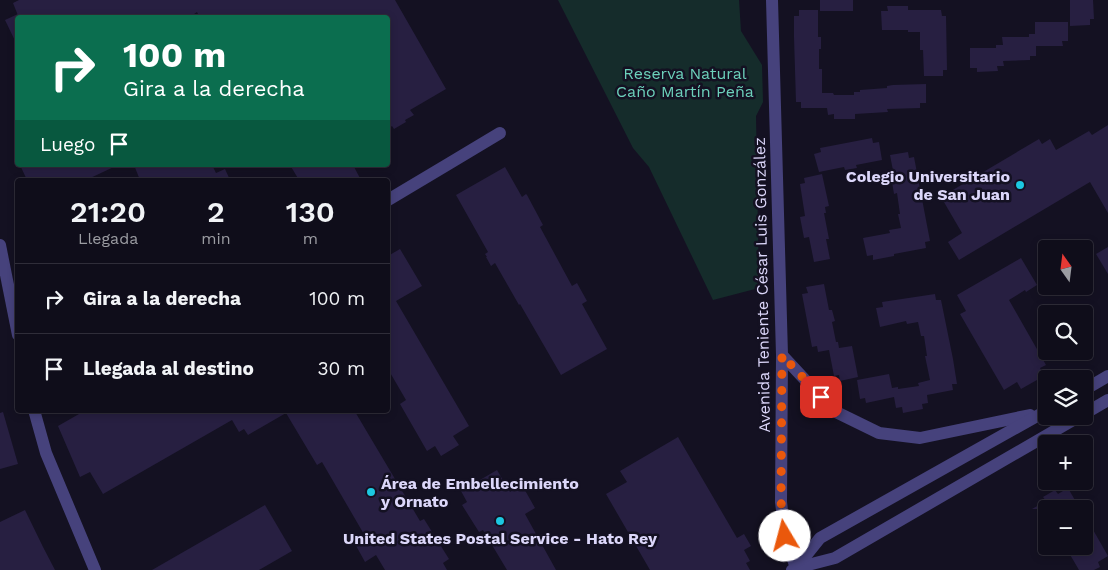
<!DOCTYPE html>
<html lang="es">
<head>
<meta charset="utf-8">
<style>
	body { margin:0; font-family:"Work Sans",sans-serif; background:#1d1b27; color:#f1f3f6; height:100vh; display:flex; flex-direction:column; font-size:19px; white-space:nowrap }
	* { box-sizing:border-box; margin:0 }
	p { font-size:16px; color:#9b9ca2 }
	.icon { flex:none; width:28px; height:28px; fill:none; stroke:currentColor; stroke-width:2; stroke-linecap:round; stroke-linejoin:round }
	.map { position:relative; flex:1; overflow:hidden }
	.panel { position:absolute; left:15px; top:178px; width:375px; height:235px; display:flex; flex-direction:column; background:#0f0d1a; border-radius:5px; box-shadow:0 2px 8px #0003,0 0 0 1px #2f2d39 }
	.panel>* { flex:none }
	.top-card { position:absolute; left:15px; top:15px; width:375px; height:152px; border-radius:5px; box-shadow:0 2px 8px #0003,0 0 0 1px #2f2d39; background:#0b6e4f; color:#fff; overflow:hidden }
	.needle { width:32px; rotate:346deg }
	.buttons { position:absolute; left:1038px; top:240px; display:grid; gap:10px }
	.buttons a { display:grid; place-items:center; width:55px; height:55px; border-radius:5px; background:#0f0d1a; box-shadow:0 2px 8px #0003,0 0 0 1px #2f2d39; font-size:25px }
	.pin { position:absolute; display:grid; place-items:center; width:42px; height:42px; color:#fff; margin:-21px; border-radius:10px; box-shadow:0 2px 8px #0006 }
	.me { position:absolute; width:55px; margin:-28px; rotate:352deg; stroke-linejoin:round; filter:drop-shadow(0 0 4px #0008) }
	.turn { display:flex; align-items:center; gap:18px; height:105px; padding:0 25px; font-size:22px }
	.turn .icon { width:65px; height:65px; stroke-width:2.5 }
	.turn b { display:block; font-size:35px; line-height:42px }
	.then { display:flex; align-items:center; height:48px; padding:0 25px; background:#0003; gap:10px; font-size:19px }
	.eta { display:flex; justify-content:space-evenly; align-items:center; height:85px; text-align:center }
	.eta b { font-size:30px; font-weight:600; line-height:35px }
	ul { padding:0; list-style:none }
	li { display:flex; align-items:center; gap:15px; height:70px; padding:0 25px; border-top:1px solid #2f2d39 }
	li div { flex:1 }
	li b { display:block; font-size:19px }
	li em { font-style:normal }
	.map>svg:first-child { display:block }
	.green { fill:#152c2b }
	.building { fill:#271f41 }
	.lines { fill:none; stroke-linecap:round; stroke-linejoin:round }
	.minor { stroke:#46427c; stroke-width:12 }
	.route { stroke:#ea580c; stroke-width:9; stroke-dasharray:0 16.2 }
	.poi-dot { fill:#1cc8e1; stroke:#141122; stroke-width:2 }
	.labels { text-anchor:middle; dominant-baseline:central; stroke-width:5; stroke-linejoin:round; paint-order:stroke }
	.park-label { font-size:16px; fill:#6cd1bb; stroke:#141122 }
	.poi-label { font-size:16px; font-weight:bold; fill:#dcd7fa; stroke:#141122; text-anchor:end }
	.street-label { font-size:16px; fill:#dcd7fa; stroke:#141122 }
</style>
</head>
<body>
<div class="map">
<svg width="1108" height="570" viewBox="0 0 1108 570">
	<rect width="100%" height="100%" fill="#141122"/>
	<!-- green -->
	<path class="green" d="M558,0H739L741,31L762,65L763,102L756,116L759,288L713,300L649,167L633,148Z"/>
	<!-- building -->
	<g class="building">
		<path d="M19,0H395L446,89L410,110L414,115L405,120L406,122L394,129L392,126L388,129V18H200L197,12L188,18H19L13,3Z"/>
		<rect x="820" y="0" width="33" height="11"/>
		<path d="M1070,0H1093L1094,19H1090V25L1070,26Z"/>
		<path d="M887,6H908V10H941L942,16H946L947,70H943V76H924L923,50H920V32H908V30H882L881,11H888Z"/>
		<path d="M799,10H818V37H821V49H819V69H822V93H833L834,95H854V92H860V90L887,88V86L893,85L926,84V103H920V108L887,109L888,112L855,114V119H834V114L828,115L827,108H801V102H796L794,37V16H799Z"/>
		<path d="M18,14V47L5,20Z"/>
		<path d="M1035,22H1068V41H1062L1063,46H1036V56H1030V60L1003,61L1004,66H997L998,71L977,72V68H970V48H996V45H1003L1002,37H1029V34H1035Z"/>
		<path d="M1108,125V213L1090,182L959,260L948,242L962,233L941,197L1039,139L1042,144L1050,139L1056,150L1089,131L1092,135Z"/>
		<path d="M872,138L873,143L879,142L882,160L856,165L857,168L845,170L844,167L819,172L814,154L821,152L820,148Z"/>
		<path d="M908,152L909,158L914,157L930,241L925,242L926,248L894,254V256L873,260V255L867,256L863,238L890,233L889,230L901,228L898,214H900L897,193L894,194L892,182L895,181L890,155Z"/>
		<path d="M20,165H118L86,180H27Z"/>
		<path d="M134,165H212L216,173L225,169L230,180H140Z"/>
		<path d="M290,165H353L361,180H299Z"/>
		<path d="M505,167L522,197L526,194L527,195L543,225L540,227L572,286L577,283L587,301L582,304L607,349L561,375L520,304L519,305L495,263L491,266L486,257H487L485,254L488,252L456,195Z"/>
		<path d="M822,174L829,206L825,207L826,213H824L829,239H826L830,259L814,262L809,237L804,238L800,217L805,216L800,184L805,183L804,178Z"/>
		<path d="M1108,247V274L1096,254Z"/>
		<path d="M400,249L422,286L396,301L469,426L453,436L459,445L441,456L435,446L427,451L400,404L406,400L388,369V256Z"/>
		<path d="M1021,258L1037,285L1026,292L1025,290L1009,300L1046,365L1040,368L1044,376L1021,389L1017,382L1004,390L960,314L966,311L957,295Z"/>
		<path d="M824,284L829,310H832L835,321L832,322L836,342H838L839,348L852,346L858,377L840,381L839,375L834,376L829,350L818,352L817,346L812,347L802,294L808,293L806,287Z"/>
		<path d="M935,294L936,300H941L953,359L957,384H952L953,390L927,395L928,403L922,404L923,409L903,413L902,407L896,408L894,397L866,403L865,398L860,399L857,380L889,374L892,388L898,387V389L919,386L918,383L930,380L925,356H927L924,336H921L918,322L907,324L906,321L880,327L876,308L883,307L882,302Z"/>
		<path d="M86,410H354L420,521L424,519L449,559L443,563L447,570H385L376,555L365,562L354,542L365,536L322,462L317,465L286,413L248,435L244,429L239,432L232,420L103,494L90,472L80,477L58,426Z"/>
		<path d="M3,412L18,464L0,469V413Z"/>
		<path d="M678,437L737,538L744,534L751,546L744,550L750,561L746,563L750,570H650L606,494L627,482L620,471Z"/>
		<path d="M497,470L510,492L522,485L535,508L525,514L556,570H507L483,530L479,532L462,505L467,502L461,491Z"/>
		<path d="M1068,488L1080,509H1032L1046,501L1043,497L1055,490L1058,494Z"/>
		<path d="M265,505L292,551L259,570H152Z"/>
		<path d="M25,510L43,547L55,570H0V522Z"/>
		<path d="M1084,514L1108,556L1098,562L1100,567L1094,570H1079L1065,546H1084Z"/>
	</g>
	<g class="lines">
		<!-- minor -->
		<g class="minor">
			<path d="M772,0L782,355L781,502L785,536L796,568"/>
			<path d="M388,200L450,163L500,133"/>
			<path d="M0,245L18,335"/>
			<path d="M782,355L834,411L879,433L920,438L1030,415"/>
			<path d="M1084,390L1108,376"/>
			<path d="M34,410L46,453L95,570"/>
			<path d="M1084,414L1108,400"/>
			<path d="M796,568L820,538L1046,411"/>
			<path d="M792,570L796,568L835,558L1080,416"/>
		</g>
	</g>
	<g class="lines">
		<!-- route -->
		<path class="route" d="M785,536L781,502L782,355L821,397"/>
	</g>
	<!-- markers -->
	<g class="poi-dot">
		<circle cx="1020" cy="185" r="5"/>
		<circle cx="371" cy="492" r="5"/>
		<circle cx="500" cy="521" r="5"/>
	</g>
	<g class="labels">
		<!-- park labels -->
		<g class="park-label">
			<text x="685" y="73">Reserva Natural<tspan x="685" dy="18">Caño Martín Peña</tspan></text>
		</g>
		<!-- poi labels -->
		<g class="poi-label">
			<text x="1010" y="176">Colegio Universitario<tspan x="1010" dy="18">de San Juan</tspan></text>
			<text x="381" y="483" text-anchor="start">Área de Embellecimiento<tspan x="381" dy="18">y Ornato</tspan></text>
			<text x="500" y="538" text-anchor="middle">United States Postal Service - Hato Rey</text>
		</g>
		<!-- street labels -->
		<g class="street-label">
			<text transform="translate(762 285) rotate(-91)">Avenida Teniente César Luis González</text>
		</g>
	</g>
</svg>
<div class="buttons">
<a><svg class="needle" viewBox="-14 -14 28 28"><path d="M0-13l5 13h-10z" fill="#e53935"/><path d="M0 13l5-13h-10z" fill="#9b9ca2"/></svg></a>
<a><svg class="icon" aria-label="search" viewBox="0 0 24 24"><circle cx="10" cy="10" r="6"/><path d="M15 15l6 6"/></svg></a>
<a><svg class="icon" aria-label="layers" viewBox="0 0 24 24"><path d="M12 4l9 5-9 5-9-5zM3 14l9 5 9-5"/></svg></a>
<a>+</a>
<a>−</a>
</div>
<div class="pin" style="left:821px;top:397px;background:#d93025"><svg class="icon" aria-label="arrive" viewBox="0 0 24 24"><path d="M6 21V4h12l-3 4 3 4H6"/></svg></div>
<svg class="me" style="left:785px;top:536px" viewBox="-20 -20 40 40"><circle r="19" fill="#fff"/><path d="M0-13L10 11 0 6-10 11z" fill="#ea580c"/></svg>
<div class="top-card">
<div class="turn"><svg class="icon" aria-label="right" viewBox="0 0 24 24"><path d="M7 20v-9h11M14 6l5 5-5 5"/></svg><div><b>100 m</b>Gira a la derecha</div></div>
<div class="then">Luego<svg class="icon" aria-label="arrive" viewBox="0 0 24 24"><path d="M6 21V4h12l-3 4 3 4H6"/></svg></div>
</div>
<section class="panel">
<div class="eta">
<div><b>21:20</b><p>Llegada</p></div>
<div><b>2</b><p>min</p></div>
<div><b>130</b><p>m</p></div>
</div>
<ul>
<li><svg class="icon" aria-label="right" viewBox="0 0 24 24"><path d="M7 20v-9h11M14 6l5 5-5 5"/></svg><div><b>Gira a la derecha</b></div><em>100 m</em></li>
<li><svg class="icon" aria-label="arrive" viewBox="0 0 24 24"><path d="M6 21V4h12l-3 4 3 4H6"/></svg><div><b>Llegada al destino</b></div><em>30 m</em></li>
</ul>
</section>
</div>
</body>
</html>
